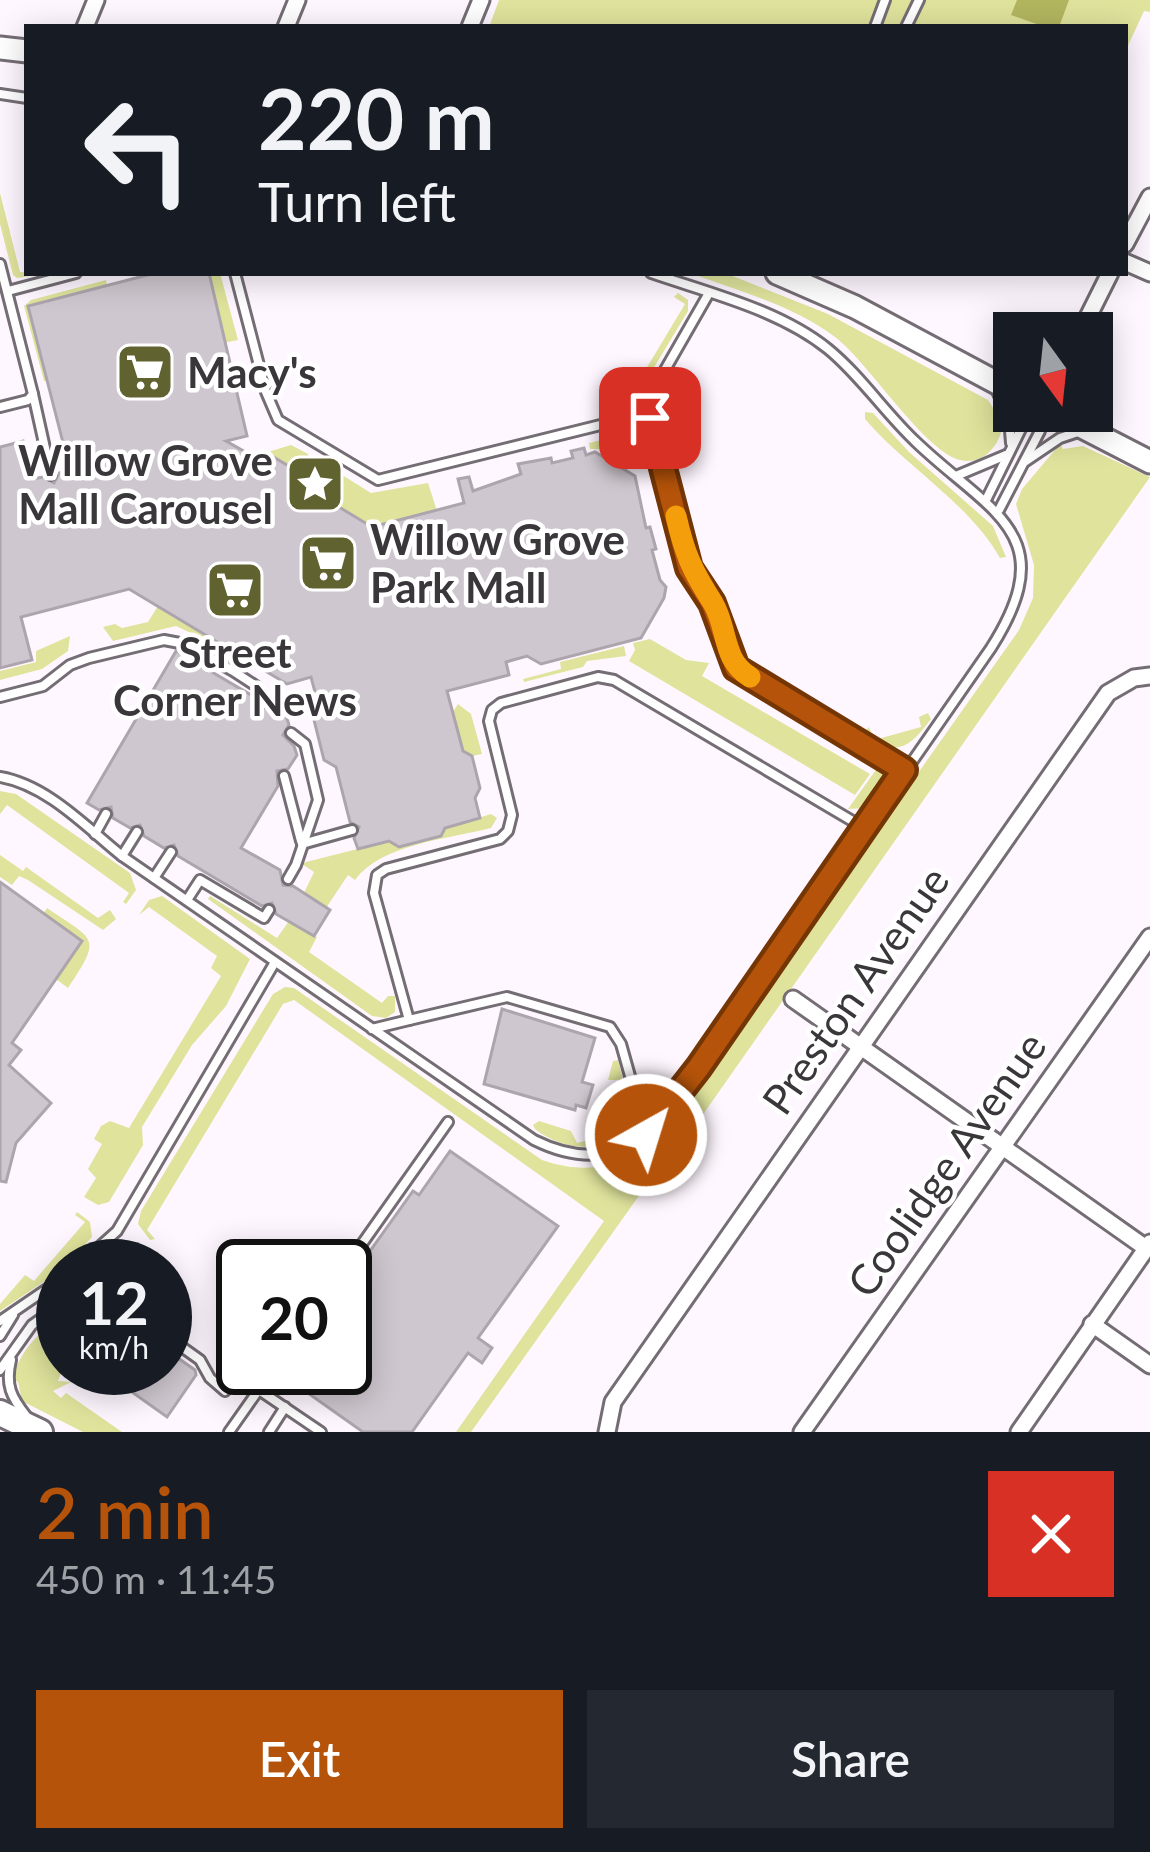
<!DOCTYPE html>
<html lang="en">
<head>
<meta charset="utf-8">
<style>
	body { margin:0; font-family:Lato,sans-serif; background:#242831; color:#f1f3f6; height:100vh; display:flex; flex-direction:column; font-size:45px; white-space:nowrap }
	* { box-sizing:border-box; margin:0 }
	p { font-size:39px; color:#9ea1a6 }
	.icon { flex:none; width:66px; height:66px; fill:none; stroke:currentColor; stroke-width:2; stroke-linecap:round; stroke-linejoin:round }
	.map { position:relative; height:1432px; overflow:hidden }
	.side { display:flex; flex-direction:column; background:#171b24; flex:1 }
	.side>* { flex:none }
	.guide { position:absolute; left:24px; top:24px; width:1104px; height:252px; border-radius:0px; box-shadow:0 6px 30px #0003; background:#171b24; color:#f1f3f6; overflow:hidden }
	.needle { width:78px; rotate:165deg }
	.tools { position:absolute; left:993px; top:312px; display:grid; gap:24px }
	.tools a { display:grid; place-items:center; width:120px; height:120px; border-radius:0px; background:#171b24; box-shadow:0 6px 30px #0003; font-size:60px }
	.speed { position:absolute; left:36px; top:1239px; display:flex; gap:24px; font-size:60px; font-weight:700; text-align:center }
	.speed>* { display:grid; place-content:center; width:156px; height:156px; border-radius:50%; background:#171b24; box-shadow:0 6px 30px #0003; line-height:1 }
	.speed small { font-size:30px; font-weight:400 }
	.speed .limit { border:6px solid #111; border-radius:18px; background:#fff; color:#111 }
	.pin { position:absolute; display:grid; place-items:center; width:102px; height:102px; color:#fff; margin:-51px; border-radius:24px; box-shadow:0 6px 18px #0006 }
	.me { position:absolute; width:132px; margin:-66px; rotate:39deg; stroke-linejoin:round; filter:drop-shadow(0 0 9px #0008) }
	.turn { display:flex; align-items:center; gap:42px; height:252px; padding:0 36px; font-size:54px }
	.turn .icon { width:156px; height:156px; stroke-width:2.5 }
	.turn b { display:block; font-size:84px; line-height:102px }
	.round { display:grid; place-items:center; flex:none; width:126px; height:126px; border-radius:0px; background:#242831 }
	.head { display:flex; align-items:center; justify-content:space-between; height:204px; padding:0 36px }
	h1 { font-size:72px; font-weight:600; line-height:90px; color:#b45309 }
	.action { display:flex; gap:24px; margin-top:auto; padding:24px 36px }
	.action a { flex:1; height:138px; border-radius:0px; background:#b45309; color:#fff; font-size:48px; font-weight:600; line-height:138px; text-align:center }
	.action a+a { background:#242831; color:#f1f3f6 }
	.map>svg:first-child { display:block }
	.green { fill:#dfe39c }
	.water { fill:#b3b65f }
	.building { fill:#cfc7cf; stroke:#ada5ad; stroke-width:3 }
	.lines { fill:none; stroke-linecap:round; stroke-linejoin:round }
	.lane-casing { stroke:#746d74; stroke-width:14 }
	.street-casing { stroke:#746d74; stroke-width:21 }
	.secondary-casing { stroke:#746d74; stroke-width:27 }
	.primary-casing { stroke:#746d74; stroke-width:30 }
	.lane { stroke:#fff; stroke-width:8 }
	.street { stroke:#fff; stroke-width:15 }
	.secondary { stroke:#fff; stroke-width:21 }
	.primary { stroke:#fff; stroke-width:24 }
	.route-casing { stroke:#753606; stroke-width:30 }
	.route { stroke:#b45309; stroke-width:21 }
	.slow { stroke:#f59e0b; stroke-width:21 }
	.labels { text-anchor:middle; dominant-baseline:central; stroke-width:9; stroke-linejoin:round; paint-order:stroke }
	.poi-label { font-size:42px; font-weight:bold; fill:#3a373a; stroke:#fff; text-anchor:start }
	.street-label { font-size:42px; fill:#3a373a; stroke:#fff }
</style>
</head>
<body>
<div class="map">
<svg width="1150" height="1432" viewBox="0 0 1150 1432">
	<rect width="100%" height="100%" fill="#fff7ff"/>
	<!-- green -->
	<g class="green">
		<path d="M499,0H1150V12L1144,11L1125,52V27H489Z"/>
		<path d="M0,193L20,272L33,273L31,276L17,278L13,275L0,224Z"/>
		<path d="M209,273H220L238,340L223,343Z"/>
		<path d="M690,273H725L828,314L988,400L997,414L1003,413C1006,436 988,467 960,460C924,451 868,362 835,337C793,305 738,291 690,273Z"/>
		<path d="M106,280L107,285L28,306L47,381H44L24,306L31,300Z"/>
		<path d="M678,293L688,300V311L632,404L610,412L608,402L615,400L625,404L685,304L674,297Z"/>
		<path d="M865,412L873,413L909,452L993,526L1006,557L1000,558C969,503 907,468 865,419Z"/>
		<path d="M632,433L640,438L646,461L640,466L625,449H590L589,443Z"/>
		<path d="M1060,444L1063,449L1083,446L1150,477L690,1133L685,1131L471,1432H456L604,1221L294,1000L283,1004L147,1230L155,1239L150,1240L138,1224L141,1211L273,994L285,987L294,988L542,1160C586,1175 622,1168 659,1140L1019,630L1033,598L1034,565L1016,504L1022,489Z"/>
		<path d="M291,445L308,454L310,463L293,470L268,452Z"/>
		<path d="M334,470L371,493L428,483L437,511L372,527L333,504L327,505L339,486Z"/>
		<path d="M158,606L214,638L210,642L176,626L113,641L103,627L115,624L122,628L148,622Z"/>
		<path d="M70,636L68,651L42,669L0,680V671L36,662V651Z"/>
		<path d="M650,639L686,660L709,663L702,676L870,774L855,795L629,661L635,650L633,643Z"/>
		<path d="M624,646L626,656L587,661L583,667L524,682L523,679L561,669L560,662Z"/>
		<path d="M458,704L471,714L482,754L472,756L463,751L453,712Z"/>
		<path d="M928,713L931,719C908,750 896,757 862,734L869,727L874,740L921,727L919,717Z"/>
		<path d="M883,760L890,775L867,808L848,809Z"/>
		<path d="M0,791L16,794L130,873L136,890L126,904L123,902L129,893L7,805L0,814Z"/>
		<path d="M491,814L497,818L491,828C448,839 381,844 355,880L348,875L326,908L303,895L314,872L302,864L306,862L389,841L400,847L406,841L411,844L432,835L440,836L445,828Z"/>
		<path d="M0,855L23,871L26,867L98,918L110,910L116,919L103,930L28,880L19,876L12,885L0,877Z"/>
		<path d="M162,896L250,959L226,1006L192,1045L142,1127L143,1145L109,1202L98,1205L84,1197L96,1178L88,1169L102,1144L94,1139L101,1126L110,1121L129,1128L221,976L211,968L217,956L149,907L139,915L149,900Z"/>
		<path d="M210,896L277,938L289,921L317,937L309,952L382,1003L388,996H395V1012L386,1018L372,1016L208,899Z"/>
		<path d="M47,908C95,941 103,936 68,988L56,979L43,914Z"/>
		<path d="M618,1060L633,1119L627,1135C597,1153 562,1150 535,1129L533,1125L539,1121L571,1131L577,1143L620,1132L618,1121L629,1116L619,1080H608L613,1061Z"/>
		<path d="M77,1212L90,1222L92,1237L63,1269L0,1311V1304L25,1275L34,1281L85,1222L75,1215Z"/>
		<path d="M63,1315V1368L58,1381L71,1382L53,1391L61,1398L66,1393L122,1432H83L22,1401L18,1382L13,1379C19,1351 40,1331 63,1315Z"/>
	</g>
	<!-- water -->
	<path class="water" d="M1017,0H1069L1059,27H1045L1011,15Z"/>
	<!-- building -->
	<g class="building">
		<path d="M155,273H209L247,436L226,441L258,459L265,452L297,471L301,465L318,461L334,470L339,486L329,501L372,527L464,503L458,479L469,477L473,491L521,474L518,464L551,458L552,463L573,458L571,451L584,448L586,455L595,452L635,476L646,528L650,527L656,549L652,550L660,580L666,587L664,598L641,638L541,664L527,656L506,662L509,675L447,691L463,751L472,756L480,788L475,798L480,818L445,828L441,836L399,847L389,841L358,849L354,838L359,827L350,822L336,767L324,760L313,716L319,707L311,677L287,684L129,589L21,617L32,660L0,668V447L23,441L32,479L43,477L54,483L59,473L70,470L28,306Z"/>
		<path d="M176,651L251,695L261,709L271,706L286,715L289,725L283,735L294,746L297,755L288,769L277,771L278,786L241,848L280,870L283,885L293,886L330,910L314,936L276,914L272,903L262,906L178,856L174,845L164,848L144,836L140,825L130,828L113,818L111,807L99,810L87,803Z"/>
		<path d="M0,882L82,941L12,1043L21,1050L9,1065L51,1103L16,1143L6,1182L0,1181Z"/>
		<path d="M502,1009L595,1038L582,1082L593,1085L586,1108L576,1105L575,1110L484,1084Z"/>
		<path d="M450,1151L558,1226L478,1338L492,1348L482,1363L468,1353L412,1432H363L288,1379L296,1368H345V1286L413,1191L419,1195Z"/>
		<path d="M165,1349L195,1370L196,1375L167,1417L108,1375L113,1368H165Z"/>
	</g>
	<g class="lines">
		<defs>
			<g id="lane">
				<path d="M875,27L885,0"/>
				<path d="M906,27L919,0"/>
				<path d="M0,94L27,98"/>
				<path d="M0,264L33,394L28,400L0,407"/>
				<path d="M235,273L266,392L278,420L378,480L649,413"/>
				<path d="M8,291L76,273"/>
				<path d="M709,293L646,403L689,567L712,603L731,661L743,674L905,770"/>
				<path d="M996,389L1009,418L1011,443"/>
				<path d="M33,394L51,475"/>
				<path d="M1026,461L1060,438L1081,431"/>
				<path d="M956,476L1006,455"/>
				<path d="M986,500L1023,425L1037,411"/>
				<path d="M999,510L1040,431L1043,411"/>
				<path d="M0,697L43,686L70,665L89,658L164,640L185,644L233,671L256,686L264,702"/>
				<path d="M284,776L301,841"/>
				<path d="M0,777C47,785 86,827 122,856L534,1140C570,1158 612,1163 645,1135C683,1102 714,1043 744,1002C827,885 909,766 991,648C1064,533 990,513 916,442C885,413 861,376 828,349C780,310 709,293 651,273"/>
				<path d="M95,834L106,814"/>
				<path d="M302,844L352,830"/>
				<path d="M122,856L137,832"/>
				<path d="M154,878L171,852"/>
				<path d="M288,879L296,865L318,800L305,744L291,733"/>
				<path d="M187,900L200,880L264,918L269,910"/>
				<path d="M409,1020L507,997L610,1027L621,1044L646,1133"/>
				<path d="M372,1029L409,1020L374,893L377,875L386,869L500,839L508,831L512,815L489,721L492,710L501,703L598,677L614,680L866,829"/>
				<path d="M78,1266L117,1231L275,962"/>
				<path d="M98,1266L109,1242"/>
				<path d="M345,1268L448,1122"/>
				<path d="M0,1321L63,1278"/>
				<path d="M165,1335L200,1360L210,1378L225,1391"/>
				<path d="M0,1336L13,1315"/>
				<path d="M11,1360C5,1385 11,1397 27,1417"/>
				<path d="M0,1370L32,1325L63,1303"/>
				<path d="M259,1390L321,1432"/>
				<path d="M229,1432L274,1368"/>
				<path d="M269,1432L285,1407"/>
			</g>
			<g id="street">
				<path d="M85,27L96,0"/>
				<path d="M286,27L297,0"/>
				<path d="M470,27L481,0"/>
				<path d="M1125,244L1150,197"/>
				<path d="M1125,262L1150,273"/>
				<path d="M1080,333L1110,273"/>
				<path d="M793,999L1146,1248"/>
				<path d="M1092,1324L1150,1365"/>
				<path d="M607,1432L613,1402L1108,693L1134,678L1150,676"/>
				<path d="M802,1432L1150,937"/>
				<path d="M1019,1432L1150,1243"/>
			</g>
			<g id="secondary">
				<path d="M0,48L27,51"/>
				<path d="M777,273L855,307L1014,392"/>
				<path d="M1051,411L1150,462"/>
			</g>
			<path id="primary" d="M0,1413L40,1432"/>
		</defs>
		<!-- lane casing -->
		<use href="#lane" class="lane-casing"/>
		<!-- street casing -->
		<use href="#street" class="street-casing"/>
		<!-- secondary casing -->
		<use href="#secondary" class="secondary-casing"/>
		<!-- primary casing -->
		<use href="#primary" class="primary-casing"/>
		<!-- lane -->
		<use href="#lane" class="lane"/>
		<!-- street -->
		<use href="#street" class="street"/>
		<!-- secondary -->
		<use href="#secondary" class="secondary"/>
		<!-- primary -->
		<use href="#primary" class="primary"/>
	</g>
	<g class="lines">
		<defs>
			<path id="route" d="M646,1135L699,1067L904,770L736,668L712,603L689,568L650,418"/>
		</defs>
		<!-- route casing -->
		<use href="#route" class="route-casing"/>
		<!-- route -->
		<use href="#route" class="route"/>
		<!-- slow -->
		<path class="slow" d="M676,516C685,555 692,570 713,603C729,630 721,659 750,677"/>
	</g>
	<!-- icons -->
	<defs>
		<symbol id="supermarket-square" viewBox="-11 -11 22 22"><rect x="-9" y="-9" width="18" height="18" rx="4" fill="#60622f" stroke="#fff"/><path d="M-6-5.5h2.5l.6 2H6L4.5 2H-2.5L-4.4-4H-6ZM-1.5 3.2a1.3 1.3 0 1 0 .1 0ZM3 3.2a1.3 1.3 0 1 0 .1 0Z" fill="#fff"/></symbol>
		<symbol id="sight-square" viewBox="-11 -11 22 22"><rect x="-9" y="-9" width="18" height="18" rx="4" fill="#60622f" stroke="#fff"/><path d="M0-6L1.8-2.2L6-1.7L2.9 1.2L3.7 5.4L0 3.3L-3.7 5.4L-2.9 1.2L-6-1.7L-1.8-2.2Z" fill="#fff"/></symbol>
	</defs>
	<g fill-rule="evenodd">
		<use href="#supermarket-square" x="112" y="339" width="66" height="66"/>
		<use href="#sight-square" x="282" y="451" width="66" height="66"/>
		<use href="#supermarket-square" x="295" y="530" width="66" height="66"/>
		<use href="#supermarket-square" x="202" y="557" width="66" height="66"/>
	</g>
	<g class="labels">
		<!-- poi labels -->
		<g class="poi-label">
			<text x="187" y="372">Macy's</text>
			<text x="273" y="460" text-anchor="end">Willow Grove<tspan x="273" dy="48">Mall Carousel</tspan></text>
			<text x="370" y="539">Willow Grove<tspan x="370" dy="48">Park Mall</tspan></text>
			<text x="235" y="652" text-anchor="middle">Street<tspan x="235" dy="48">Corner News</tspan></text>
		</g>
		<!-- street labels -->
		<g class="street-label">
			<text transform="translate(855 990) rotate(-55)">Preston Avenue</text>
			<text transform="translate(946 1164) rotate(-55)">Coolidge Avenue</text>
		</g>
	</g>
</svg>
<div class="tools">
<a><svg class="needle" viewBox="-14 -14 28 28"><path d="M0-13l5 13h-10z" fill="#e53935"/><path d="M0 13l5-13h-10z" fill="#9ea1a6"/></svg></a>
</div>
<div class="speed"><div>12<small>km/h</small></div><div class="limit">20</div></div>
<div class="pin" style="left:650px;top:418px;background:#d93025"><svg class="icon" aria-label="arrive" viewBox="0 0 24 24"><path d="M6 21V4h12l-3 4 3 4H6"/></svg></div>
<svg class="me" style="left:646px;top:1135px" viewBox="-20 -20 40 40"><circle r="17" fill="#b45309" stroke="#fff" stroke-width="3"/><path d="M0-11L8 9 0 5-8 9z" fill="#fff"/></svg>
<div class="guide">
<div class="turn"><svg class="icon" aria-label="left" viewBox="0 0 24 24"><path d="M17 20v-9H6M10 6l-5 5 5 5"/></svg><div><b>220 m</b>Turn left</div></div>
</div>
</div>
<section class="side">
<div class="head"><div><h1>2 min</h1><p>450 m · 11:45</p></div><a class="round" style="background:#d93025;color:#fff"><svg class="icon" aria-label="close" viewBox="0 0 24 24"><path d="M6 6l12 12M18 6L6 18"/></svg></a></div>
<div class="action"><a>Exit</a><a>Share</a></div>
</section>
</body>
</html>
